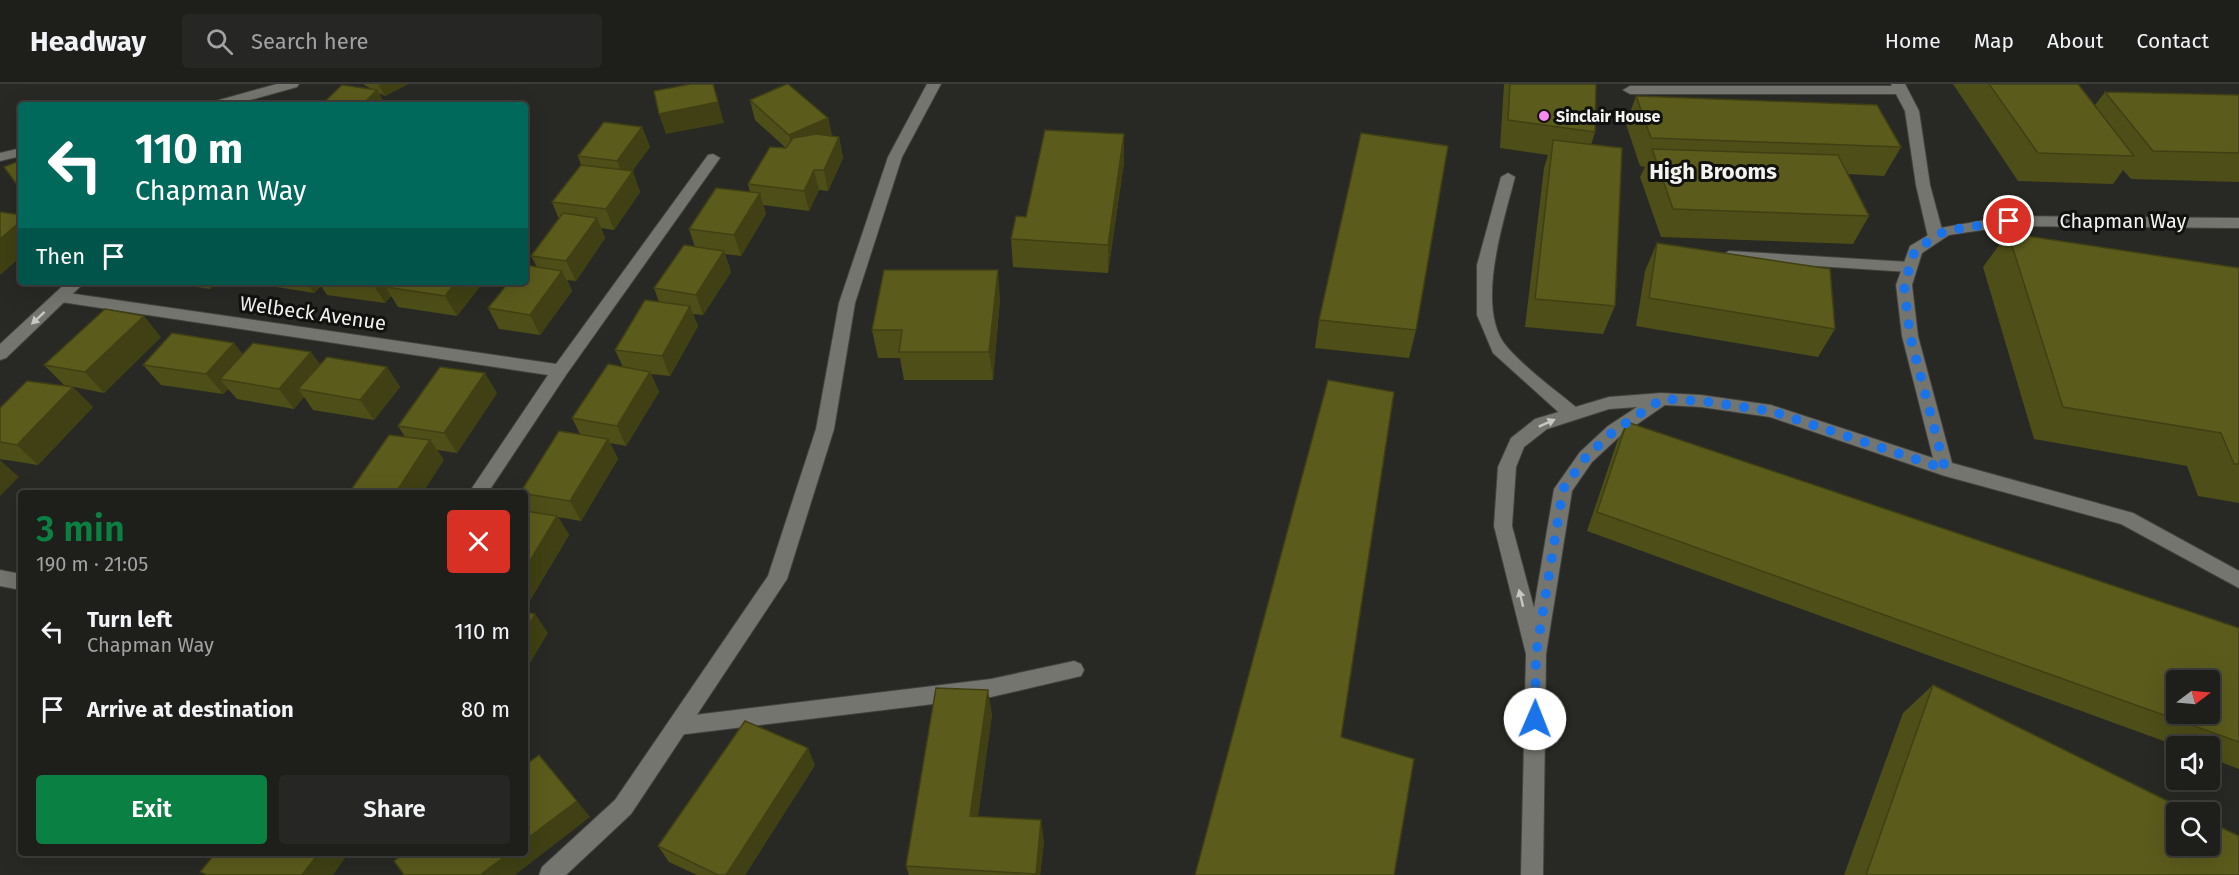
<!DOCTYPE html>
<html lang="en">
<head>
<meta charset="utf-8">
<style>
	body { margin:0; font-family:"Fira Sans",sans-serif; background:#262724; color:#f1f3f6; height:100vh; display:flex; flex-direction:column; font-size:22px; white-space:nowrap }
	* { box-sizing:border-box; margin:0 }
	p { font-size:20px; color:#a1a2a3 }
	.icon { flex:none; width:33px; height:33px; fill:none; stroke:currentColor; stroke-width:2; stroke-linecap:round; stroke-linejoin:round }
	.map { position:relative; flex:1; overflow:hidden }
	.details { position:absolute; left:18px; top:406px; width:510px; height:366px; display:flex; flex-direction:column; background:#1e1f1b; border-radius:6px; box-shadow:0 6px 24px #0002,0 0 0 2px #3c3d3a }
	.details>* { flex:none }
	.hud { position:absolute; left:18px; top:18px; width:510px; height:183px; border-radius:6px; box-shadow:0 6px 24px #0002,0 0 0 2px #3c3d3a; background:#00695c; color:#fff; overflow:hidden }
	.needle { width:39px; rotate:74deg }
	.buttons { position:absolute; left:2166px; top:586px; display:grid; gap:12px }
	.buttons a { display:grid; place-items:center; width:54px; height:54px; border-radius:6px; background:#1e1f1b; box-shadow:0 6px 24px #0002,0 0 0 2px #3c3d3a; font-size:30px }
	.pin { position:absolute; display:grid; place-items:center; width:51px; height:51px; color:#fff; margin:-26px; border:3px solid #fff; border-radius:50%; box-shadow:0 2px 6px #0007 }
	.me { position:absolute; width:66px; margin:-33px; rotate:1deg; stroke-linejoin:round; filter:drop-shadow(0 0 4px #0008) }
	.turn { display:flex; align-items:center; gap:21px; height:126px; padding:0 18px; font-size:27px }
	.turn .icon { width:78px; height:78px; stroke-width:2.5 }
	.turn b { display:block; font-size:42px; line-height:51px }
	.then { display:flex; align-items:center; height:57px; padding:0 18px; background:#0003; gap:12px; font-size:22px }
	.round { display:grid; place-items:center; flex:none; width:63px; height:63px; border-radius:6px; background:#262724 }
	.summary { display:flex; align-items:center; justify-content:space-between; height:102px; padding:0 18px }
	h1 { font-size:36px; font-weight:600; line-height:45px; color:#0b8043 }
	.primary-button { display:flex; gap:12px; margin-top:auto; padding:12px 18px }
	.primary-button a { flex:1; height:69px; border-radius:6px; background:#0b8043; color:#fff; font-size:24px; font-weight:600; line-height:69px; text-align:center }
	.primary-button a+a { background:#262724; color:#f1f3f6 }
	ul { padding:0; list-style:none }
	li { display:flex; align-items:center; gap:18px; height:78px; padding:0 18px }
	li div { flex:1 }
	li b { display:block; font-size:22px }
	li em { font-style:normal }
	header { display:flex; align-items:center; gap:36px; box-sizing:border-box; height:84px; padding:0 30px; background:#1e1f1b; border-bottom:2px solid #3c3d3a }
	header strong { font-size:28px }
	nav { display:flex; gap:33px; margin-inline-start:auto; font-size:21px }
	.search { width:420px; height:54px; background:#262724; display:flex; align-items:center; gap:15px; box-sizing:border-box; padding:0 21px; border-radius:6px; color:#a1a2a3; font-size:22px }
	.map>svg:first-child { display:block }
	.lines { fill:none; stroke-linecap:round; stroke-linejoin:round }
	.lane-casing { stroke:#43433f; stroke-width:2 }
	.street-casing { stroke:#43433f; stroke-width:2 }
	.secondary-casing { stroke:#43433f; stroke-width:2 }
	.lane { fill:#74756f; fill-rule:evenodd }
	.street { fill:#74756f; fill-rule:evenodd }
	.secondary { fill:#74756f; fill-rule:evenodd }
	.wall { fill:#4e4e18 }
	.shaded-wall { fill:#404014 }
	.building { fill:#5b5b1c; stroke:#404014; stroke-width:1.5; fill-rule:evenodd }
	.oneway { fill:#c7c7c3 }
	.route { stroke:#1a73e8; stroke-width:10; stroke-dasharray:0 18 }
	.poi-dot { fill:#f589ef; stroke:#11110f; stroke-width:2 }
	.labels { text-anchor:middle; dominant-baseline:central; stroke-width:6; stroke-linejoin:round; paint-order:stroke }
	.far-poi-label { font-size:16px; font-weight:bold; fill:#f3f3f0; stroke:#11110f; text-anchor:start }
	.street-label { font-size:20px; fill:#f3f3f0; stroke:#11110f }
	.far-district-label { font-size:22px; font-weight:bold; fill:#f3f3f0; stroke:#11110f }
</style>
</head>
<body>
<header>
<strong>Headway</strong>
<div class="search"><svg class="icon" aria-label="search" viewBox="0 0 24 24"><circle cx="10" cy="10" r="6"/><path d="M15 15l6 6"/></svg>Search here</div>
<nav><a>Home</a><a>Map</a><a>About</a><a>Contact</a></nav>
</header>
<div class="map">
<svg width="2239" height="791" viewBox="0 0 2239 791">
	<rect width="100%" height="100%" fill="#282924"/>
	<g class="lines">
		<defs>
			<g id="lane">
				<path d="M1891,0H1905L1919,27L1930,101L1944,153L1941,156L1936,158L1928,153L1916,101L1905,27L1896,10H1630L1623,6L1630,2H1892Z"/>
				<path d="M1508,89L1515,93C1504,136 1474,225 1507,263C1527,286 1554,305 1577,324L1580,329L1577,334L1571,335L1565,334L1493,269L1477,231V181L1501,93Z"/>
				<path d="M1729,167L1909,178L1917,183L1909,188L1724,176L1721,172Z"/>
				<path d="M0,486L21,490V506L0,502Z"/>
				<path d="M1074,577L1081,580L1084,586L1081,592L991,613L678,651L671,649L668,642L671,635L678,633L991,595Z"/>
			</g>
			<g id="street">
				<path d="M927,0H941L902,73L855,219L834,345L787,495L631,730L566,791H539L542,783L615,716L768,492L816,345L839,219L888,73Z"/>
				<path d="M713,70L720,74L566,291L487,410H468L548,291L61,218L55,217L53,213L55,209L61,208L556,280L708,71Z"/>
				<path d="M2009,132L2239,134V144L2009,142L1949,151L1922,169L1912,201L1918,252L1952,379L2133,429L2239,487V504L2121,440L1945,392L1770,333L1701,323L1665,321L1620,352L1592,378L1572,407L1546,570L1543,791H1521L1526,570L1494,442L1498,383L1511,354L1535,335L1609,313L1661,309L1701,311L1771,321L1933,374L1902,252L1896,201L1910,162L1940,144ZM1637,323L1608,342L1580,368L1554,405L1534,524L1512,442L1516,383L1524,363L1547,345L1609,325Z"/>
			</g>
			<g id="secondary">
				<path d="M277,0H299L297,3L232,21H210L212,18Z"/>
				<path d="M21,64V72L0,77V69Z"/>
				<path d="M67,198H85L6,274L0,276V260Z"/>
			</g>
		</defs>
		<!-- lane casing -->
		<use href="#lane" class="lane-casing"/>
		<!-- street casing -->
		<use href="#street" class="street-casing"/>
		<!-- secondary casing -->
		<use href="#secondary" class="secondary-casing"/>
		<!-- lane -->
		<use href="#lane" class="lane"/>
		<!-- street -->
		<use href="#street" class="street"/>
		<!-- secondary -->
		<use href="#secondary" class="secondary"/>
	</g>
	<!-- wall -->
	<g class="wall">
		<path d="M363,0H408L385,12L379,9L385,21H321L373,6Z"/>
		<path d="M1504,0H1596L1595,48L1591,61L1615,222L1603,250L1525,243L1544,84L1548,71L1500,64Z"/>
		<path d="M1953,0H2078L2095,21L2105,8L2239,11V98L2131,95L2123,86L2113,100L2018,97Z"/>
		<path d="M1636,12L1901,63L1884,92L1848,90L1869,132L1853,160L1661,153L1640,93L1645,83L1640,82L1626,40Z"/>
		<path d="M750,16L828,34L832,52L839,53L843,74L828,107L819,106L809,127L763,121L766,130L741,172L725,170L731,188L703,231L693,230L698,242L670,292L651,290L659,308L626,362L610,359L618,375L581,437L558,433L569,451L529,518L525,517V427L531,428L525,418V410L580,350L572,334L623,283L615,266L659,218L654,204L695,163L689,145L750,108L748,100L786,64L755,36Z"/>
		<path d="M642,43L650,63L632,87L640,108L614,146L601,144L605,154L576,197L567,196L572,207L540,251L499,245L488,224L537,183L531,172L559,135L552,118L581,81L578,72Z"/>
		<path d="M1124,78L1108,189L1013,183L1011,155L1026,133Z"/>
		<path d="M2008,149L2239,184V419L2198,412L2187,382L2034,355L1983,183Z"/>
		<path d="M1657,159L1835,245L1818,273L1636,242L1645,187Z"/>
		<path d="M171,198H216L210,205L171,199Z"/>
		<path d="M257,198H479L481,201L457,232L398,223L391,212L385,219L327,211L321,202L314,209L258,200Z"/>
		<path d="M1000,214L993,296H904L900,274H878L872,246Z"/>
		<path d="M1319,236L1416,246L1409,274L1315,264Z"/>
		<path d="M161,253L104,309L64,301L44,281Z"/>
		<path d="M243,270L320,281L387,283L400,303L374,336L313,326L304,313L294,325L237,315L228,305L223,310L161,301L143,281Z"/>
		<path d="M497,309L457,369L437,366L444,376L405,353L398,342Z"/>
		<path d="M93,323L38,381L0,375V324Z"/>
		<path d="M1627,338L2239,544V685L2210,674V663H2180L1587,447L1617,358Z"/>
		<path d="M1933,601L2239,791H1844L1903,629Z"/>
		<path d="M992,630L978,732L1044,757L1040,791H909L906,782Z"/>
		<path d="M815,681L745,791H697L669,778L658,762Z"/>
	</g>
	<!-- shaded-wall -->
	<g class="shaded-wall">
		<path d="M378,0H408L385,12Z"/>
		<path d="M713,0L724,39L666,50L659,30Z"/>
		<path d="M377,6L385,21H362Z"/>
		<path d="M828,34L832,54L794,71L789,51Z"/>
		<path d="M642,43L650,63L625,97L617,77Z"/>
		<path d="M1124,50V78L1108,189V161Z"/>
		<path d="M839,53L843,74L828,107L824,86Z"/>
		<path d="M814,86L819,106L809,127L804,107Z"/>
		<path d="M633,87L640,108L614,146L606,125Z"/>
		<path d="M760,109L766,130L741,172L734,151Z"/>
		<path d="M597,134L605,154L576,197L566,177Z"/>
		<path d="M21,137V173L0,191V155Z"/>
		<path d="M724,167L731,188L703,231L696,211Z"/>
		<path d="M998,186L1000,214L993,296L989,268Z"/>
		<path d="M562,187L572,207L540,251L530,231Z"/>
		<path d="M205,198H216L210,205Z"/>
		<path d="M306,198H318L321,202L314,209Z"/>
		<path d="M373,198H403L386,203L391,212L385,219L372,199Z"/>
		<path d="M456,198H479L481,201L457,232L445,212Z"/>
		<path d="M690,222L698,242L670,292L662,272Z"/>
		<path d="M144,232L161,253L104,309L85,288Z"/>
		<path d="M234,259L250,279L220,295L228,305L223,310L206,290Z"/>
		<path d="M311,268L326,288L298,305L304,313L294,325L279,305Z"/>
		<path d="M387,283L400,303L374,336L360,316Z"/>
		<path d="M650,288L659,308L626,362L617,342Z"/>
		<path d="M485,289L497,309L457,369L444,349Z"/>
		<path d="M73,303L93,323L38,381L17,361Z"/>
		<path d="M608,355L618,375L581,437L570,417Z"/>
		<path d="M430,356L444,376L422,410H395Z"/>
		<path d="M0,376L19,393L0,412Z"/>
		<path d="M557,432L569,451L529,518L525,512V485Z"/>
		<path d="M535,530L548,549L525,587V547Z"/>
		<path d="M988,606L992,630L975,753L970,732Z"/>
		<path d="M808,664L815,681L745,791H726Z"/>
		<path d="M577,717L590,733L515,791H480L508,770H525V756Z"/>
		<path d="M1041,736L1044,757L1040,791H1036Z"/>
		<path d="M318,770H348L333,791H302Z"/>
	</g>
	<!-- building -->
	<g class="building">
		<path d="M691,0H713L718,18L659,30L654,7Z"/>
		<path d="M787,0H788L828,34L789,51L750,16Z"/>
		<path d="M1510,0H1596L1595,48L1508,36Z"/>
		<path d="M1989,0H2078L2134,72L2038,69Z"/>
		<path d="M342,1L377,6L362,21H321Z"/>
		<path d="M2105,8L2239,11V69L2153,67Z"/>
		<path d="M1636,12L1877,21L1901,63L1651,54Z"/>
		<path d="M604,38L642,43L617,77L578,72Z"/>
		<path d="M1045,46L1124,50L1108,161L1011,155L1016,132L1026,133Z"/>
		<path d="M1361,49L1448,62L1416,246L1319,236Z"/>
		<path d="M816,50L839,53L824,86H814L804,107L748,100L770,63L786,64L793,54Z"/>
		<path d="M1553,56L1622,64L1615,222L1535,215Z"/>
		<path d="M1652,65L1838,71L1869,132L1673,125Z"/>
		<path d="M21,76V106L4,83Z"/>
		<path d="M581,81L633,87L606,125L552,118Z"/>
		<path d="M716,104L760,109L734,151L689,145Z"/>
		<path d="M0,128L21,131V137L0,155Z"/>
		<path d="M563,129L597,134L566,177L531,172Z"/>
		<path d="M2008,149L2239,184V380H2234L2221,349L2063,323Z"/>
		<path d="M1657,159L1830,185L1835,245L1649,214Z"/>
		<path d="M684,161L724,167L696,211L654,204Z"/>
		<path d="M525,181L562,187L530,231L488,224L509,198H525Z"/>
		<path d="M884,186H998L989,268H899L902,246H872Z"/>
		<path d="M390,198H456L445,212L386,203Z"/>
		<path d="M645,216L690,222L662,272L615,266Z"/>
		<path d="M105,225L144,232L85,288L44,281Z"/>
		<path d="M172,249L234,259L206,290L143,281Z"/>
		<path d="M253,259L311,268L279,305L220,295Z"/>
		<path d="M327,273L387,283L360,316L298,305Z"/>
		<path d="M608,280L650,288L617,342L572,334Z"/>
		<path d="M440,283L485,289L444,349L398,342Z"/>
		<path d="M1328,296L1394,308L1341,653L1414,675L1394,791H1195Z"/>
		<path d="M27,297L73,303L17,361L0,358V324Z"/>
		<path d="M1627,338L2239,544V658L1597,428ZM2176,597H2210V630H2176Z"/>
		<path d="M559,347L608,355L570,417L520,409Z"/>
		<path d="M389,351L430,356L395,410H348Z"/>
		<path d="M525,427L557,432L525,485Z"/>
		<path d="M525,528L535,530L525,547Z"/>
		<path d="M1933,601L2192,729H2176V762H2210V738L2239,752V791H1866Z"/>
		<path d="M936,604L988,606L970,732L1041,736L1036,790L906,782Z"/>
		<path d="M745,637L808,664L726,791H718L658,762Z"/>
		<path d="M539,671L577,717L525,756V681Z"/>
		<path d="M215,770H318L302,791H207L200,788Z"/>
		<path d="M404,770H508L480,791H404L394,777Z"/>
	</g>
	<!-- one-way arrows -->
	<defs><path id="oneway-solid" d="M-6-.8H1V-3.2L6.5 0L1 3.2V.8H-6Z" transform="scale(1.5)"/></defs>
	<g class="oneway">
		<use href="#oneway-solid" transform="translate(38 234) rotate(137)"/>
		<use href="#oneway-solid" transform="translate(1547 339) rotate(-24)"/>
		<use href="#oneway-solid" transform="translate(1521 514) rotate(-104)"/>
	</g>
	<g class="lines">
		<!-- route -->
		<path class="route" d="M1535,635L1536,570L1563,405L1586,373L1614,347L1662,315L1701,317L1771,327L1945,385L1910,252L1904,201L1915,166L1945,147L2009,137"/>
	</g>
	<!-- markers -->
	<circle class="poi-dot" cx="1544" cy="32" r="6"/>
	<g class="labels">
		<!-- far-poi labels -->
		<g class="far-poi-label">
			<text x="1556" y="32">Sinclair House</text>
		</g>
		<!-- street labels -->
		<g class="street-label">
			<text x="2123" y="137">Chapman Way</text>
			<text transform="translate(313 229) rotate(8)">Welbeck Avenue</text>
		</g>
		<!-- far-district labels -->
		<g class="far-district-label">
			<text x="1713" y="87">High Brooms</text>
		</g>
	</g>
</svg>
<div class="buttons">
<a><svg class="needle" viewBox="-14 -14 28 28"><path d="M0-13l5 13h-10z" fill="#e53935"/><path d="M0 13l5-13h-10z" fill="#a1a2a3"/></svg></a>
<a><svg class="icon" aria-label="sound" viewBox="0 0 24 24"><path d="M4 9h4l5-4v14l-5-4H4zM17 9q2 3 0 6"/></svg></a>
<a><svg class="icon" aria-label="search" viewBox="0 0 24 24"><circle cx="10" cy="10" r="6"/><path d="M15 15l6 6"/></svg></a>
</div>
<div class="pin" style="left:2009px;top:137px;background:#d93025"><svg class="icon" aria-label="arrive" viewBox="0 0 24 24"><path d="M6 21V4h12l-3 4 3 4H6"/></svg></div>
<svg class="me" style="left:1535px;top:635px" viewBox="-20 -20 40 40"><circle r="19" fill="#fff"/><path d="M0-13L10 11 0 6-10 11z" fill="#1a73e8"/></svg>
<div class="hud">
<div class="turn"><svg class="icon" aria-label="left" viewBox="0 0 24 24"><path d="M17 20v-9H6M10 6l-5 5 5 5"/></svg><div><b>110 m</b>Chapman Way</div></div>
<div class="then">Then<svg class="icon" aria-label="arrive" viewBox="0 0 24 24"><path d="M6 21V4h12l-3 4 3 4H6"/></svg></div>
</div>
<section class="details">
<div class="summary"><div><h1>3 min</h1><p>190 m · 21:05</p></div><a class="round" style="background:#d93025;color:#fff"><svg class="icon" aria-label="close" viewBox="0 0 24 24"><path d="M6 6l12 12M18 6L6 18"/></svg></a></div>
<ul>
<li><svg class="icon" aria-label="left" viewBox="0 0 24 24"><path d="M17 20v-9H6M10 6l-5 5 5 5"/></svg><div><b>Turn left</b><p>Chapman Way</p></div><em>110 m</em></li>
<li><svg class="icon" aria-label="arrive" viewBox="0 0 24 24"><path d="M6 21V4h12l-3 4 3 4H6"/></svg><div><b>Arrive at destination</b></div><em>80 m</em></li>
</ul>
<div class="primary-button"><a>Exit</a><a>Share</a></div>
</section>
</div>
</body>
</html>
